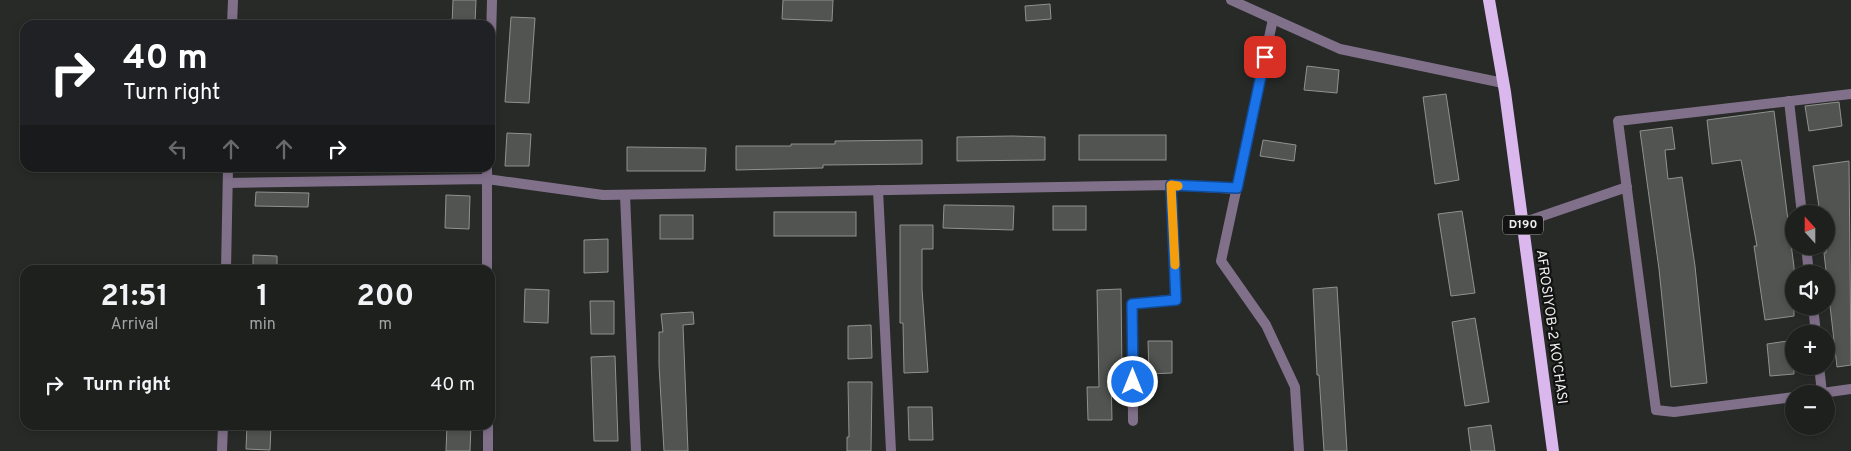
<!DOCTYPE html>
<html lang="en">
<head>
<meta charset="utf-8">
<style>
	body { margin:0; font-family:Overpass,sans-serif; background:#2a2d2a; color:#f1f3f6; height:100vh; display:flex; flex-direction:column; font-size:19px; white-space:nowrap }
	* { box-sizing:border-box; margin:0 }
	p { font-size:16px; color:#a0a3a4 }
	.icon { flex:none; width:28px; height:28px; fill:none; stroke:currentColor; stroke-width:2; stroke-linecap:round; stroke-linejoin:round }
	.map { position:relative; flex:1; overflow:hidden }
	.side { position:absolute; left:20px; top:265px; width:475px; height:165px; display:flex; flex-direction:column; background:#1d201d; border-radius:15px; box-shadow:0 2px 8px #0003,0 0 0 1px #3b3e3b }
	.side>* { flex:none }
	.guide { position:absolute; left:20px; top:20px; width:475px; height:152px; border-radius:15px; box-shadow:0 2px 8px #0003,0 0 0 1px #3b3e3b; background:#202124; color:#fff; overflow:hidden }
	.needle { width:32px; rotate:339deg }
	.fabs { position:absolute; left:1785px; top:205px; display:grid; gap:10px }
	.fabs a { display:grid; place-items:center; width:50px; height:50px; border-radius:50%; background:#1d201d; box-shadow:0 2px 8px #0003,0 0 0 1px #3b3e3b; font-size:25px }
	.pin { position:absolute; display:grid; place-items:center; width:42px; height:42px; color:#fff; margin:-21px; border-radius:10px; box-shadow:0 2px 8px #0006 }
	.me { position:absolute; width:55px; margin:-28px; rotate:0deg; stroke-linejoin:round; filter:drop-shadow(0 0 4px #0008) }
	.turn { display:flex; align-items:center; gap:18px; height:105px; padding:0 20px; font-size:22px }
	.turn .icon { width:65px; height:65px; stroke-width:2.5 }
	.turn b { display:block; font-size:35px; line-height:42px }
	.lanes { display:flex; align-items:center; height:48px; padding:0 20px; background:#0003; justify-content:center; gap:25px; direction:ltr }
	.lanes .off { opacity:.35 }
	.eta { display:flex; justify-content:space-evenly; align-items:center; height:85px; text-align:center }
	.eta b { font-size:30px; font-weight:700; line-height:35px }
	ul { padding:0; list-style:none }
	li { display:flex; align-items:center; gap:15px; height:70px; padding:0 20px }
	li div { flex:1 }
	li b { display:block; font-size:19px }
	li em { font-style:normal }
	.map>svg:first-child { display:block }
	.building { fill:#515451; stroke:#8f928f }
	.lines { fill:none; stroke-linecap:round; stroke-linejoin:round }
	.street { stroke:#81708a; stroke-width:10 }
	.primary { stroke:#dab8ed; stroke-width:12 }
	.route-casing { stroke:#114b97; stroke-width:12 }
	.route { stroke:#1a73e8; stroke-width:9 }
	.slow { stroke:#f59e0b; stroke-width:9 }
	.labels { text-anchor:middle; dominant-baseline:central; stroke-width:4.5; stroke-linejoin:round; paint-order:stroke }
	.shield { fill:#111211; stroke:#aaabaa; stroke-width:1 }
	.shield-label { font-size:12px; font-weight:bold; fill:#ecedec }
	.street-label { font-size:14px; fill:#ecedec; stroke:#111211 }
</style>
</head>
<body>
<div class="map">
<svg width="1851" height="451" viewBox="0 0 1851 451">
	<rect width="100%" height="100%" fill="#272a27"/>
	<!-- building -->
	<g class="building">
		<path d="M453,0H476L475,25H452Z"/>
		<path d="M783,0H833L832,21L782,19Z"/>
		<path d="M1050,4L1051,19L1026,21L1025,6Z"/>
		<path d="M511,17L535,18L529,103L505,102Z"/>
		<path d="M1307,66L1339,70L1337,93L1304,90Z"/>
		<path d="M1446,94L1459,180L1435,184L1423,97Z"/>
		<path d="M1839,102L1842,126L1809,131L1805,106Z"/>
		<path d="M1774,111L1794,267V316L1765,320L1754,246H1757L1741,160L1712,164L1707,120Z"/>
		<path d="M1672,127L1675,149L1665,150L1668,179L1682,177L1695,266L1707,383L1671,387L1659,269L1640,131Z"/>
		<path d="M507,133L531,134L529,166H505Z"/>
		<rect x="1079" y="135" width="87" height="25"/>
		<path d="M1012,136L1045,137V160L957,161V137Z"/>
		<path d="M922,140V164L823,165V168L736,170V146H791V144H835V141Z"/>
		<path d="M1263,140L1296,145L1294,161L1260,156Z"/>
		<path d="M627,147L706,148L705,171H627Z"/>
		<path d="M1849,161L1851,365L1837,367L1824,253H1826V214H1820L1813,166Z"/>
		<path d="M256,192L309,193L308,207L255,206Z"/>
		<path d="M446,195L470,196L469,229L445,228Z"/>
		<path d="M944,205L1014,206L1013,230L943,228Z"/>
		<rect x="1053" y="206" width="33" height="24"/>
		<path d="M1462,211L1475,293L1451,296L1438,214Z"/>
		<rect x="774" y="212" width="82" height="24"/>
		<rect x="660" y="215" width="33" height="24"/>
		<path d="M900,225H933V249H922V289L928,372L904,373L903,323H900Z"/>
		<path d="M608,239V272L584,273V240Z"/>
		<path d="M253,255L277,256V270H253Z"/>
		<path d="M1337,287L1347,451H1324L1319,375H1317L1313,289Z"/>
		<path d="M525,289L549,290L548,323L524,322Z"/>
		<path d="M1121,289L1122,374H1111L1112,420H1088L1087,387H1099L1097,290Z"/>
		<path d="M590,301H614V334H591Z"/>
		<path d="M693,312L694,324L683,325L688,451H664L659,365V332H663L661,314Z"/>
		<path d="M1475,318L1489,402L1465,406L1452,322Z"/>
		<path d="M871,325L872,358L848,359V326Z"/>
		<path d="M1794,340V374L1770,376L1767,344Z"/>
		<path d="M1148,341H1172V373L1149,374Z"/>
		<path d="M615,356L618,441H594L591,357Z"/>
		<path d="M848,382H872L871,451H847V437H849Z"/>
		<path d="M908,407H932L933,440H909Z"/>
		<path d="M247,425H271L270,450L246,449Z"/>
		<path d="M447,425H471L470,451H446Z"/>
		<path d="M1491,425L1495,451H1471L1468,428Z"/>
	</g>
	<g class="lines">
		<!-- street -->
		<g class="street">
			<path d="M1231,0L1340,49L1503,83"/>
			<path d="M1273,19L1221,261L1266,325L1295,387L1299,451"/>
			<path d="M232,25L233,0"/>
			<path d="M490,78L492,0"/>
			<path d="M1789,101L1802,214"/>
			<path d="M228,183L487,179L603,195L1171,185L1237,189"/>
			<path d="M878,190L891,451"/>
			<path d="M625,195L636,451"/>
			<path d="M1522,223L1627,187"/>
			<path d="M1806,246L1809,274"/>
			<path d="M226,270L228,168"/>
			<path d="M487,270V168"/>
			<path d="M1813,306L1816,334"/>
			<path d="M1819,366L1822,393"/>
			<path d="M1815,394L1851,389"/>
			<path d="M1794,397L1674,412L1656,410L1618,121L1851,94"/>
			<path d="M1133,421L1132,304L1176,299L1171,185"/>
			<path d="M488,425V451"/>
			<path d="M222,451L223,425"/>
		</g>
		<!-- primary -->
		<path class="primary" d="M1489,0L1505,92L1553,451"/>
	</g>
	<g class="lines">
		<defs>
			<path id="route" d="M1133,382L1132,304L1176,300L1171,185L1237,188L1265,57"/>
		</defs>
		<!-- route casing -->
		<use href="#route" class="route-casing"/>
		<!-- route -->
		<use href="#route" class="route"/>
		<!-- slow -->
		<path class="slow" d="M1175,265L1171,185L1178,186"/>
	</g>
	<g class="labels">
		<!-- shield labels -->
		<rect class="shield" x="1503" y="215.5" width="40" height="19" rx="4"/>
		<g class="shield-label">
			<text x="1523" y="225">D190</text>
		</g>
		<!-- street labels -->
		<g class="street-label">
			<text transform="translate(1551 327) rotate(82)">AFROSIYOB-2 KO'CHASI</text>
		</g>
	</g>
</svg>
<div class="fabs">
<a><svg class="needle" viewBox="-14 -14 28 28"><path d="M0-13l5 13h-10z" fill="#e53935"/><path d="M0 13l5-13h-10z" fill="#a0a3a4"/></svg></a>
<a><svg class="icon" aria-label="sound" viewBox="0 0 24 24"><path d="M4 9h4l5-4v14l-5-4H4zM17 9q2 3 0 6"/></svg></a>
<a>+</a>
<a>−</a>
</div>
<div class="pin" style="left:1265px;top:57px;background:#d93025"><svg class="icon" aria-label="arrive" viewBox="0 0 24 24"><path d="M6 21V4h12l-3 4 3 4H6"/></svg></div>
<svg class="me" style="left:1133px;top:382px" viewBox="-20 -20 40 40"><circle r="17" fill="#1a73e8" stroke="#fff" stroke-width="3"/><path d="M0-11L8 9 0 5-8 9z" fill="#fff"/></svg>
<div class="guide">
<div class="turn"><svg class="icon" aria-label="right" viewBox="0 0 24 24"><path d="M7 20v-9h11M14 6l5 5-5 5"/></svg><div><b>40 m</b>Turn right</div></div>
<div class="lanes"><svg class="icon off" aria-label="left" viewBox="0 0 24 24"><path d="M17 20v-9H6M10 6l-5 5 5 5"/></svg><svg class="icon off" aria-label="ahead" viewBox="0 0 24 24"><path d="M12 20V5M6 11l6-6 6 6"/></svg><svg class="icon off" aria-label="ahead" viewBox="0 0 24 24"><path d="M12 20V5M6 11l6-6 6 6"/></svg><svg class="icon" aria-label="right" viewBox="0 0 24 24"><path d="M7 20v-9h11M14 6l5 5-5 5"/></svg></div>
</div>
<section class="side">
<div class="eta">
<div><b>21:51</b><p>Arrival</p></div>
<div><b>1</b><p>min</p></div>
<div><b>200</b><p>m</p></div>
</div>
<ul>
<li><svg class="icon" aria-label="right" viewBox="0 0 24 24"><path d="M7 20v-9h11M14 6l5 5-5 5"/></svg><div><b>Turn right</b></div><em>40 m</em></li>
</ul>
</section>
</div>
</body>
</html>
